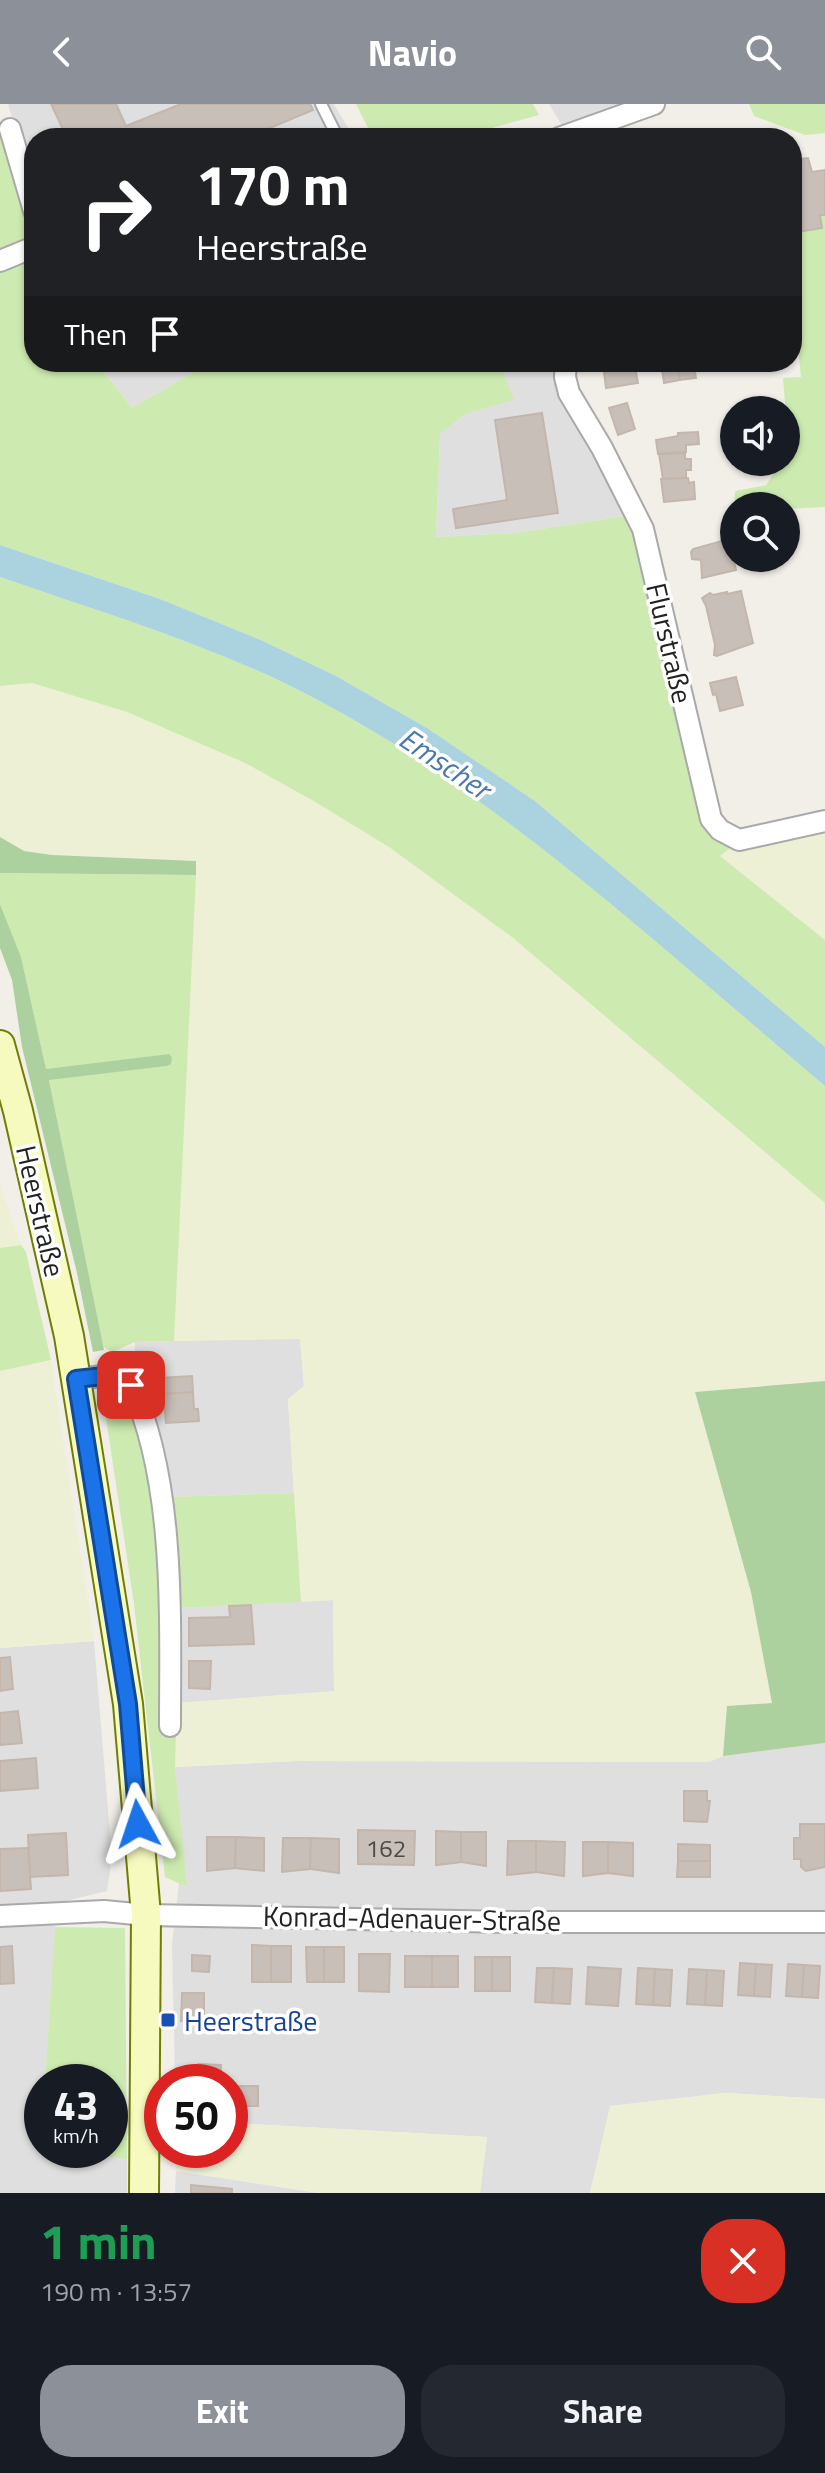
<!DOCTYPE html>
<html lang="en">
<head>
<meta charset="utf-8">
<style>
	body { margin:0; font-family:"Titillium Web",sans-serif; background:#242831; color:#f1f3f6; height:100vh; display:flex; flex-direction:column; font-size:30px; white-space:nowrap }
	* { box-sizing:border-box; margin:0 }
	p { font-size:26px; color:#9ea1a6 }
	.icon { flex:none; width:44px; height:44px; fill:none; stroke:currentColor; stroke-width:2; stroke-linecap:round; stroke-linejoin:round }
	.map { position:relative; height:2089px; overflow:hidden }
	.panel { display:flex; flex-direction:column; background:#171b24; flex:1 }
	.panel>* { flex:none }
	.top-card { position:absolute; left:24px; top:24px; width:778px; height:244px; border-radius:32px; box-shadow:0 2px 6px #0004; background:#202124; color:#fff; overflow:hidden }
	.tools { position:absolute; left:720px; top:292px; display:grid; gap:16px }
	.tools a { display:grid; place-items:center; width:80px; height:80px; border-radius:50%; background:#171b24; box-shadow:0 2px 6px #0004; font-size:40px }
	.speed { position:absolute; left:24px; top:1960px; display:flex; gap:16px; font-size:40px; font-weight:700; text-align:center }
	.speed>* { display:grid; place-content:center; width:104px; height:104px; border-radius:50%; background:#171b24; box-shadow:0 2px 6px #0004; line-height:1 }
	.speed small { font-size:20px; font-weight:400 }
	.speed .limit { border:12px solid #d22; background:#fff; color:#111 }
	.pin { position:absolute; display:grid; place-items:center; width:68px; height:68px; color:#fff; margin:-34px; border-radius:16px; box-shadow:0 4px 12px #0006 }
	.me { position:absolute; width:88px; margin:-44px; rotate:355deg; stroke-linejoin:round; filter:drop-shadow(0 0 6px #0008) }
	.turn { display:flex; align-items:center; gap:28px; height:168px; padding:0 40px; font-size:36px }
	.turn .icon { width:104px; height:104px; stroke-width:2.5 }
	.turn b { display:block; font-size:56px; line-height:68px }
	.then { display:flex; align-items:center; height:76px; padding:0 40px; background:#0003; gap:16px; font-size:30px }
	.round { display:grid; place-items:center; flex:none; width:84px; height:84px; border-radius:32px; background:#242831 }
	.headline { display:flex; align-items:center; justify-content:space-between; height:136px; padding:0 40px }
	h1 { font-size:48px; font-weight:700; line-height:60px; color:#1e9e55 }
	.action { display:flex; gap:16px; margin-top:auto; padding:16px 40px }
	.action a { flex:1; height:92px; border-radius:32px; background:#8c9099; color:#fff; font-size:32px; font-weight:700; line-height:92px; text-align:center }
	.action a+a { background:#242831; color:#f1f3f6 }
	header { display:flex; justify-content:space-between; align-items:center; height:104px; padding:0 40px; background:#8c9099; color:#fff; font-size:36px; font-weight:700 }
	.map>svg:first-child { display:block }
	.residential { fill:#e0dfdf }
	.farmland { fill:#eef0d5 }
	.grass { fill:#cdebb0 }
	.forest { fill:#add19e }
	.water { fill:#aad3df }
	.building { fill:#c7bfb8; stroke:#c4b6ab; stroke-width:2 }
	.lines { fill:none; stroke-linecap:round; stroke-linejoin:round }
	.service-casing { stroke:#a9a9a9; stroke-width:14 }
	.minor-casing { stroke:#a9a9a9; stroke-width:24 }
	.secondary-casing { stroke:#707d05; stroke-width:32 }
	.service { stroke:#fff; stroke-width:10 }
	.minor { stroke:#fff; stroke-width:20 }
	.secondary { stroke:#f7fabf; stroke-width:28 }
	.route-casing { stroke:#114b97; stroke-width:20 }
	.route { stroke:#1a73e8; stroke-width:14 }
	.transit-dot { fill:#1a4fb4; stroke:#fff; stroke-width:3 }
	.labels { text-anchor:middle; dominant-baseline:central; stroke-width:7; stroke-linejoin:round; paint-order:stroke }
	.number-label { font-size:24px; fill:#4b4948 }
	.street-label { font-size:28px; fill:#222; stroke:#fff }
	.transit-label { font-size:28px; fill:#164399; stroke:#fff; text-anchor:start }
	.water-label { font-size:30px; font-style:italic; fill:#4a7aab; stroke:#fff }
</style>
</head>
<body>
<header><svg class="icon" aria-label="back" viewBox="0 0 24 24"><path d="M15 5l-7 7 7 7"/></svg>Navio<svg class="icon" aria-label="search" viewBox="0 0 24 24"><circle cx="10" cy="10" r="6"/><path d="M15 15l6 6"/></svg></header>
<div class="map">
<svg width="825" height="2089" viewBox="0 0 825 2089">
	<rect width="100%" height="100%" fill="#f2efe9"/>
	<!-- residential -->
	<g class="residential">
		<path d="M8,0H334L354,34H34V87Z"/>
		<path d="M549,0H630L563,23Z"/>
		<path d="M96,258H211L132,304Z"/>
		<path d="M459,258H573L571,278L631,411L516,429L436,433L440,330L467,309Z"/>
		<path d="M300,1234L304,1282L288,1295L294,1389L167,1393L149,1304L134,1270L135,1238Z"/>
		<path d="M333,1496L334,1588L177,1599L178,1504Z"/>
		<path d="M94,1537L112,1754L107,1787L57,1799L45,1978H42L41,2045L127,2055V2089H0V1544Z"/>
		<path d="M825,1639V1995L725,1989L611,2002L590,2089H480L487,2033L230,2019V1978H175L172,1841L179,1779L186,1783L175,1663L296,1657L709,1658L723,1652Z"/>
		<path d="M176,2067L319,2089H175Z"/>
	</g>
	<!-- farmland -->
	<g class="farmland">
		<path d="M32,579L127,608L245,659L312,696L389,743L513,834L825,1099V1277L695,1288L751,1488L772,1599L727,1602L723,1652L709,1658L296,1657L175,1663L177,1599L334,1587L333,1496L301,1498L288,1295L304,1282L300,1235L174,1237L196,757L52,751L24,747L0,733V582Z"/>
		<path d="M825,718V836L720,752L739,737Z"/>
		<path d="M0,1081L21,1141L0,1144Z"/>
		<path d="M51,1256L94,1537L0,1544V1267Z"/>
		<path d="M725,1989L825,1995V2089H590L610,2002Z"/>
		<path d="M230,2019L487,2033L480,2089H319L176,2067V2046H230Z"/>
	</g>
	<!-- grass -->
	<g class="grass">
		<path d="M356,0H533L539,11L455,34H373Z"/>
		<path d="M749,0H825V29L805,31L754,12Z"/>
		<path d="M0,16L34,130V141L0,154Z"/>
		<path d="M820,111H825V403L786,405V402H734L735,387L766,381L782,358H786L789,348L783,274L801,273L795,218H792V129L821,124Z"/>
		<path d="M29,152L34,160V258H96L132,304L211,258H459L461,267L500,260L514,296L467,309L440,330L436,433L516,429L631,411L710,716L739,737L720,752L825,836V943L535,697L427,624L336,572L261,536L160,495L0,441V163Z"/>
		<path d="M0,473C106,510 216,542 316,595C505,695 663,845 825,982V1099L513,834L389,743L312,696L245,659L127,608L32,579L0,582Z"/>
		<path d="M0,769L196,771L174,1237L135,1238L112,1248L102,1242L49,975L167,962L172,953L169,950L46,966L21,853L0,800Z"/>
		<path d="M21,1141L26,1148L51,1256L0,1267V1144Z"/>
		<path d="M101,1281L116,1282L128,1290L151,1367L162,1452L160,1625L176,1631L175,1663L187,1783L165,1773L134,1500Z"/>
		<path d="M294,1389L301,1498L178,1504L167,1393Z"/>
		<path d="M55,1823L125,1824L127,2055L42,2046H110V1978H45Z"/>
	</g>
	<!-- forest -->
	<g class="forest">
		<path d="M0,733L24,747L52,751L196,757V771L0,769Z"/>
		<path d="M0,800L21,853L46,965L169,950L172,953L171,960L167,962L49,976L104,1246L93,1248L77,1169L22,943L12,876L0,844Z"/>
		<path d="M825,1277V1639L723,1652L727,1602L772,1599L751,1488L695,1288Z"/>
	</g>
	<!-- water -->
	<path class="water" d="M0,441L160,495L261,536L336,572L427,624L535,697L825,943V982C662,845 505,695 316,595C216,542 106,510 0,473Z"/>
	<!-- building -->
	<g class="building">
		<path d="M51,0H116L126,22L181,0H310L313,6L246,34H67Z"/>
		<path d="M808,54L812,68L825,66V111H820L822,124L792,129V56Z"/>
		<path d="M602,258H635V263L604,268Z"/>
		<path d="M661,258H677L680,276L664,279Z"/>
		<path d="M677,258H693L696,274L680,276Z"/>
		<path d="M635,263L638,279L606,284L604,268Z"/>
		<path d="M627,299L635,325L618,331L609,304Z"/>
		<path d="M542,309L558,409L456,424L453,405L507,396L495,316Z"/>
		<path d="M698,328L699,340L686,341V348L658,350L656,336L678,332V329Z"/>
		<path d="M685,349V355H691V366H686V374L663,375L659,350Z"/>
		<path d="M688,374L689,379L694,378L695,395L664,398L661,375Z"/>
		<path d="M729,435L736,466L702,474L701,456L692,455L691,448L693,445Z"/>
		<path d="M741,487L753,539L717,552L714,551L715,541L706,502L702,494L710,489L713,491L727,488V490Z"/>
		<path d="M736,573L743,601L720,607L716,590L713,591L710,579Z"/>
		<path d="M192,1272L193,1288L161,1291L160,1274Z"/>
		<path d="M193,1288L194,1305H198L199,1317L166,1319L163,1290Z"/>
		<path d="M251,1501L254,1540L189,1542V1514L230,1513L229,1502Z"/>
		<path d="M10,1553L13,1585L0,1587V1554Z"/>
		<path d="M189,1557H211L210,1585L189,1584Z"/>
		<path d="M18,1607L22,1639L0,1641V1609Z"/>
		<path d="M36,1654L38,1684L0,1687V1657Z"/>
		<path d="M684,1687H707V1697H710L707,1718L684,1717Z"/>
		<path d="M800,1720H825V1763L806,1767L801,1763V1755H794V1734H800Z"/>
		<path d="M358,1726L415,1727L414,1761L358,1760Z"/>
		<path d="M436,1727L461,1728V1758L436,1761Z"/>
		<path d="M461,1728H486V1762L461,1758Z"/>
		<path d="M66,1729L68,1771L30,1773L28,1731Z"/>
		<path d="M207,1733H236L235,1764L207,1767Z"/>
		<path d="M236,1733L264,1734V1767L235,1764Z"/>
		<path d="M283,1734H311L310,1765L282,1768Z"/>
		<path d="M311,1734L339,1735V1769L310,1765Z"/>
		<path d="M508,1737H536V1768L507,1771Z"/>
		<path d="M536,1737L565,1738L564,1772L536,1768Z"/>
		<path d="M583,1738H608V1769L583,1772Z"/>
		<path d="M608,1738L633,1739V1772L608,1769Z"/>
		<path d="M678,1740L710,1741V1757H678Z"/>
		<path d="M28,1744L31,1785L0,1787V1745Z"/>
		<path d="M678,1757H710V1773H677Z"/>
		<path d="M252,1841L271,1842V1878H252Z"/>
		<path d="M12,1842L14,1879L0,1880V1843Z"/>
		<rect x="271" y="1842" width="20" height="36"/>
		<path d="M306,1843H324V1878H307Z"/>
		<rect x="324" y="1843" width="20" height="35"/>
		<path d="M359,1850H390L389,1888L359,1887Z"/>
		<path d="M192,1851L210,1852L209,1868L192,1867Z"/>
		<rect x="405" y="1852" width="27" height="31"/>
		<rect x="432" y="1852" width="26" height="31"/>
		<rect x="475" y="1853" width="17" height="34"/>
		<rect x="492" y="1853" width="18" height="34"/>
		<path d="M740,1859L756,1860L754,1892L738,1891Z"/>
		<path d="M756,1860L772,1861L770,1893L754,1892Z"/>
		<path d="M788,1860L804,1861L802,1893L786,1892Z"/>
		<path d="M804,1861L820,1862L818,1894L802,1893Z"/>
		<path d="M588,1863L621,1865L618,1902L586,1900Z"/>
		<path d="M537,1864H554L552,1899L535,1898Z"/>
		<path d="M554,1864L572,1865L570,1900L552,1899Z"/>
		<path d="M638,1864L655,1865L653,1901L636,1900Z"/>
		<path d="M655,1865L672,1866L670,1902L653,1901Z"/>
		<path d="M689,1865L707,1866L705,1901L687,1900Z"/>
		<path d="M707,1866L724,1867L722,1902L705,1901Z"/>
		<path d="M182,1889H204V1917H181Z"/>
		<path d="M198,1960L221,1961L220,1978L197,1977Z"/>
		<rect x="230" y="1982" width="28" height="20"/>
		<path d="M191,2081L232,2085V2089H191Z"/>
	</g>
	<g class="lines">
		<defs>
			<path id="service" d="M321,0L338,34"/>
			<g id="minor">
				<path d="M10,25L34,107"/>
				<path d="M559,34L654,0"/>
				<path d="M0,157L34,143"/>
				<path d="M566,258L565,273L569,289L602,344L643,425L711,715L720,726L739,736L825,717"/>
				<path d="M76,1275L113,1271L131,1281C176,1379 170,1516 170,1622"/>
				<path d="M0,1812L104,1807L146,1811L515,1818H825"/>
			</g>
			<path id="secondary" d="M0,941L18,1007L69,1232L128,1600L146,1811L144,2089"/>
		</defs>
		<!-- service casing -->
		<use href="#service" class="service-casing"/>
		<!-- minor casing -->
		<use href="#minor" class="minor-casing"/>
		<!-- secondary casing -->
		<use href="#secondary" class="secondary-casing"/>
		<!-- service -->
		<use href="#service" class="service"/>
		<!-- minor -->
		<use href="#minor" class="minor"/>
		<!-- secondary -->
		<use href="#secondary" class="secondary"/>
	</g>
	<g class="lines">
		<defs>
			<path id="route" d="M131,1281L113,1271L76,1275L128,1600L138,1720"/>
		</defs>
		<!-- route casing -->
		<use href="#route" class="route-casing"/>
		<!-- route -->
		<use href="#route" class="route"/>
	</g>
	<!-- markers -->
	<rect class="transit-dot" x="160" y="1908" width="16" height="16" rx="4"/>
	<g class="labels">
		<!-- number labels -->
		<g class="number-label">
			<text x="386" y="1744">162</text>
		</g>
		<!-- street labels -->
		<g class="street-label">
			<text transform="translate(670 539) rotate(77)">Flurstraße</text>
			<text transform="translate(41 1107) rotate(77)">Heerstraße</text>
			<text transform="translate(412 1814) rotate(1)">Konrad-Adenauer-Straße</text>
		</g>
		<!-- transit labels -->
		<g class="transit-label">
			<text x="184" y="1916">Heerstraße</text>
		</g>
		<!-- water labels -->
		<g class="water-label">
			<text transform="translate(445 659) rotate(34)">Emscher</text>
		</g>
	</g>
</svg>
<div class="tools">
<a><svg class="icon" aria-label="sound" viewBox="0 0 24 24"><path d="M4 9h4l5-4v14l-5-4H4zM17 9q2 3 0 6"/></svg></a>
<a><svg class="icon" aria-label="search" viewBox="0 0 24 24"><circle cx="10" cy="10" r="6"/><path d="M15 15l6 6"/></svg></a>
</div>
<div class="speed"><div>43<small>km/h</small></div><div class="limit">50</div></div>
<div class="pin" style="left:131px;top:1281px;background:#d93025"><svg class="icon" aria-label="arrive" viewBox="0 0 24 24"><path d="M6 21V4h12l-3 4 3 4H6"/></svg></div>
<svg class="me" style="left:138px;top:1720px" viewBox="-20 -20 40 40"><path d="M0-17L14 15 0 8-14 15z" fill="#1a73e8" stroke="#fff" stroke-width="4"/></svg>
<div class="top-card">
<div class="turn"><svg class="icon" aria-label="right" viewBox="0 0 24 24"><path d="M7 20v-9h11M14 6l5 5-5 5"/></svg><div><b>170 m</b>Heerstraße</div></div>
<div class="then">Then<svg class="icon" aria-label="arrive" viewBox="0 0 24 24"><path d="M6 21V4h12l-3 4 3 4H6"/></svg></div>
</div>
</div>
<section class="panel">
<div class="headline"><div><h1>1 min</h1><p>190 m · 13:57</p></div><a class="round" style="background:#d93025;color:#fff"><svg class="icon" aria-label="close" viewBox="0 0 24 24"><path d="M6 6l12 12M18 6L6 18"/></svg></a></div>
<div class="action"><a>Exit</a><a>Share</a></div>
</section>
</body>
</html>
